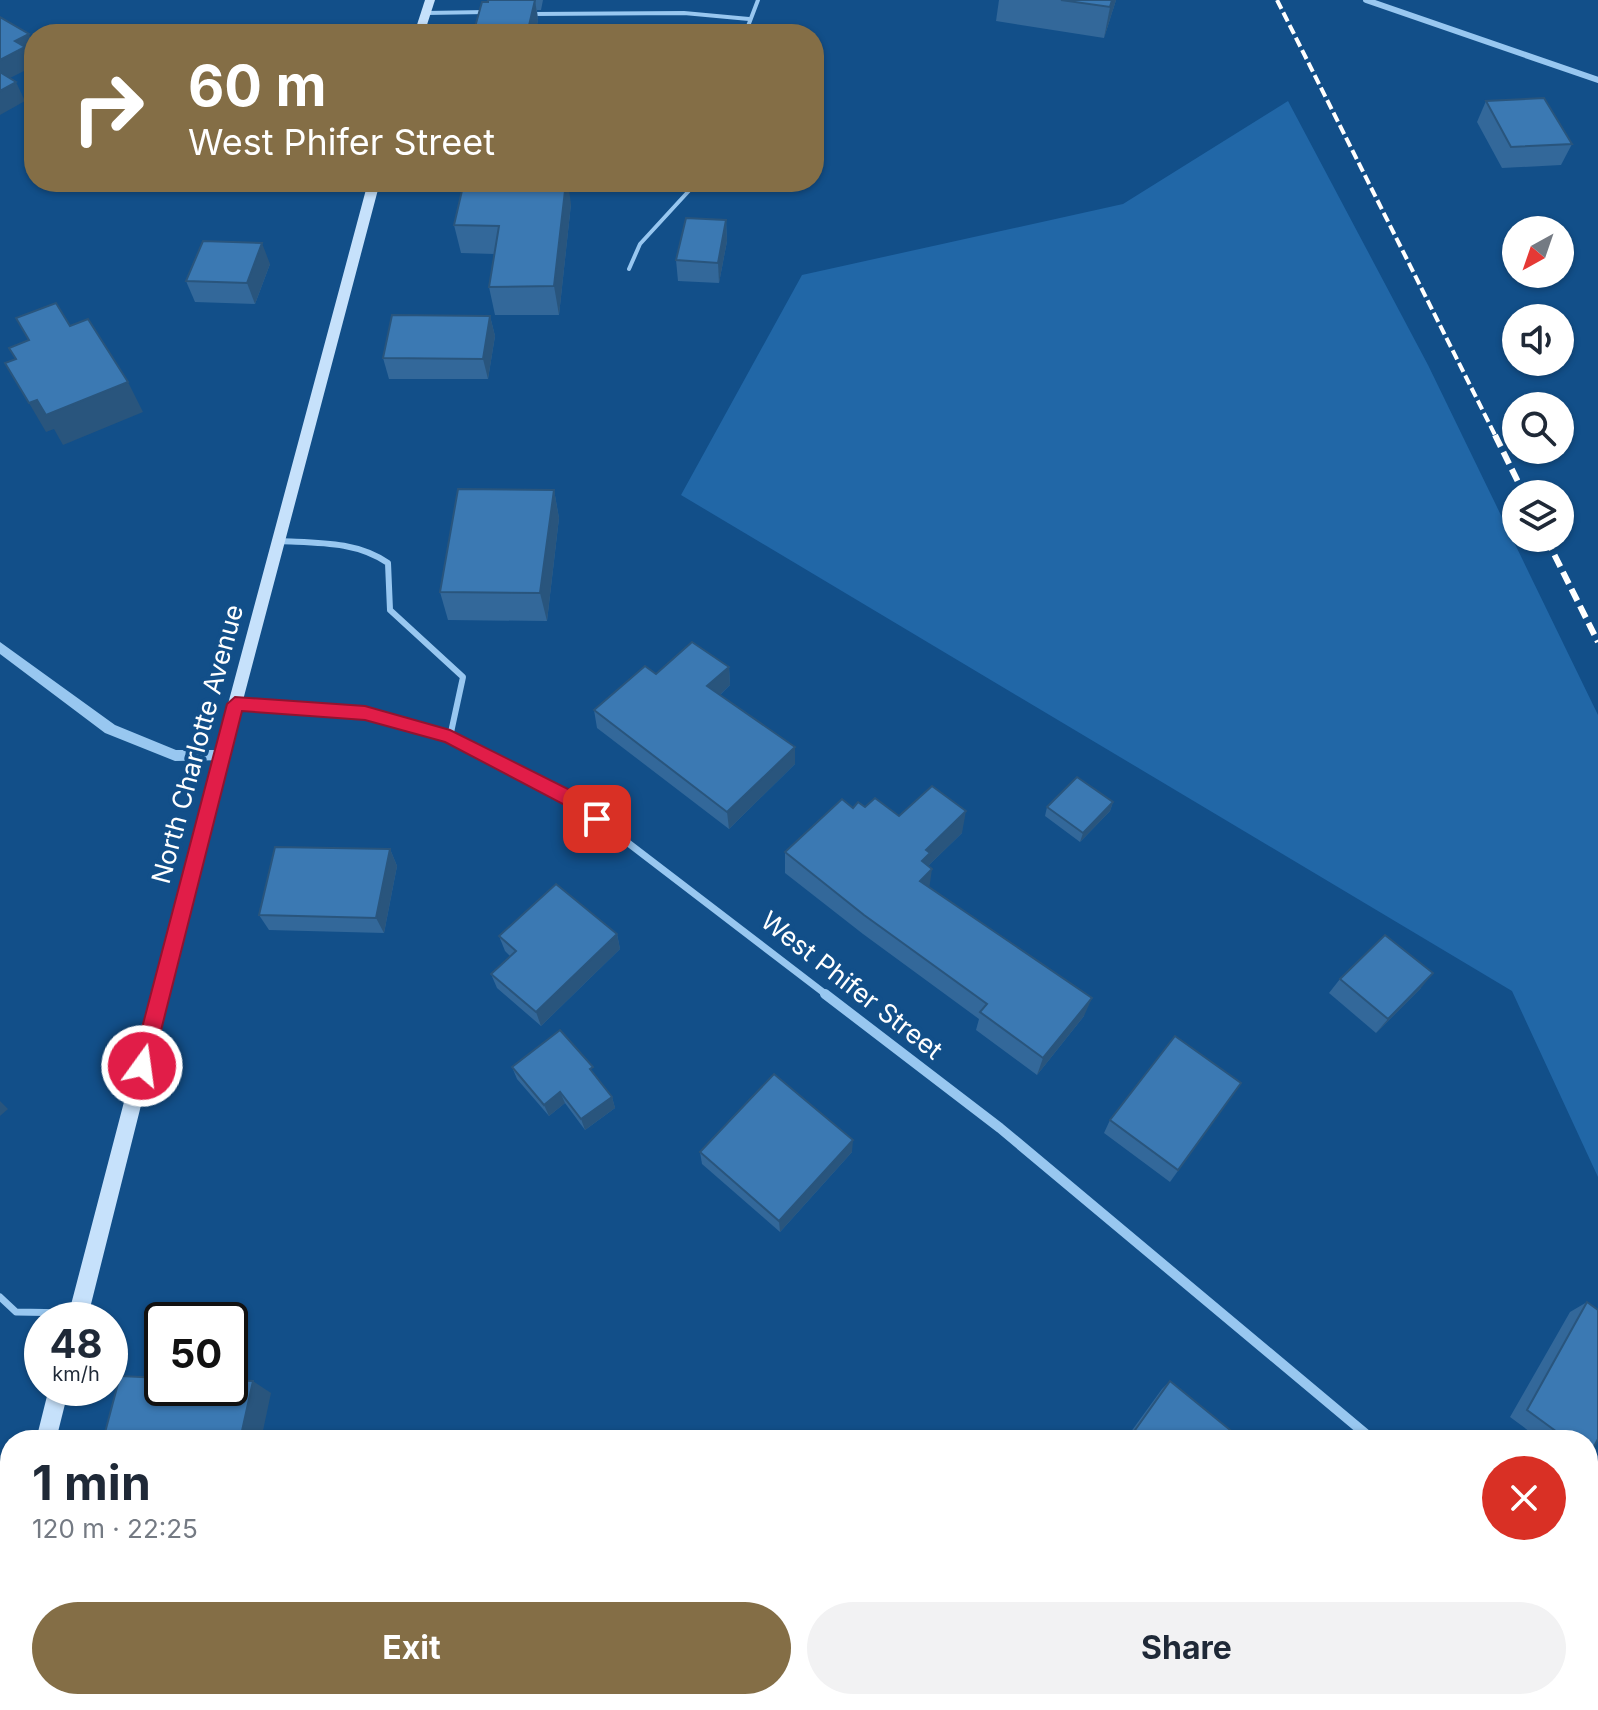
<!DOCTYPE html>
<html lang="en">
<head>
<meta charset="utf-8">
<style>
	body { margin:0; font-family:Inter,sans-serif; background:#f2f2f3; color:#1f2937; height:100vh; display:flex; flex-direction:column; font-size:30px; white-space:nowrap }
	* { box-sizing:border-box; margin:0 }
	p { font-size:26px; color:#747a83 }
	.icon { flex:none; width:44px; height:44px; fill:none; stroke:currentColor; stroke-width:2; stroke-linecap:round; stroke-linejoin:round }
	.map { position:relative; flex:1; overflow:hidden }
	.sheet { position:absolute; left:0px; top:1430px; width:1598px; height:280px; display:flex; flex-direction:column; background:#fff; border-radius:32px 32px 0 0; box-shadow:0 2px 6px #0004 }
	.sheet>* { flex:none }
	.top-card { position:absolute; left:24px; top:24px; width:800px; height:168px; border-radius:32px; box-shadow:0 2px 6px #0004; background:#846e46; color:#fff; overflow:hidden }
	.needle { width:52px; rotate:220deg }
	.controls { position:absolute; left:1502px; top:216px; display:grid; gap:16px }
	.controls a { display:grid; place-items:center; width:72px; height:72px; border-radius:50%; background:#fff; box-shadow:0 2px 6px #0004; font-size:40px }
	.speed { position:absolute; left:24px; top:1302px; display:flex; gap:16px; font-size:40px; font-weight:700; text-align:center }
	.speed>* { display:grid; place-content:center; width:104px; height:104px; border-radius:50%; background:#fff; box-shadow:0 2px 6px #0004; line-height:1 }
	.speed small { font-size:20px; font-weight:400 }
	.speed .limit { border:4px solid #111; border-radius:12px; background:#fff; color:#111 }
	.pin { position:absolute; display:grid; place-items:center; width:68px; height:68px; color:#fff; margin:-34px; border-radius:16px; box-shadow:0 4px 12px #0006 }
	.me { position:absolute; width:88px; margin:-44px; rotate:14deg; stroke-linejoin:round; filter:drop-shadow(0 0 6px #0008) }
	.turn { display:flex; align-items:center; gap:28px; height:168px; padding:0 32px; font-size:36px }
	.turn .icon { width:104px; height:104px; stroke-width:2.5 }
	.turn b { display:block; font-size:56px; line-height:68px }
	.round { display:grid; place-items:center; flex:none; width:84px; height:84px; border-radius:42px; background:#f2f2f3 }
	.overview { display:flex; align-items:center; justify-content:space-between; height:136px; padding:0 32px }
	h1 { font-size:48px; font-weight:700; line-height:60px }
	.primary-button { display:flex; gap:16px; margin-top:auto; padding:16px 32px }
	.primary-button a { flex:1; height:92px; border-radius:48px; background:#846e46; color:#fff; font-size:32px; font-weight:700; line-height:92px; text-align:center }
	.primary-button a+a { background:#f2f2f3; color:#1f2937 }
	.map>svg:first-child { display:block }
	.green { fill:#2167a7 }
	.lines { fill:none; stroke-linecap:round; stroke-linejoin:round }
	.service-far2 { stroke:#98c7f0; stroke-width:4 }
	.service-far1 { stroke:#98c7f0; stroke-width:6 }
	.service { stroke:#98c7f0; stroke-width:7 }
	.minor-far2 { stroke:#98c7f0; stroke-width:6 }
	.minor-far1 { stroke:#98c7f0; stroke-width:7 }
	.minor { stroke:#98c7f0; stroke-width:10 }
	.tertiary { fill:#98c7f0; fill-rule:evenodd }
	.secondary { fill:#c6e1fb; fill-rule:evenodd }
	.rail-far1 { stroke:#fff; stroke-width:4; stroke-dasharray:10 4; stroke-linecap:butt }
	.rail { stroke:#fff; stroke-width:6; stroke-dasharray:13 6; stroke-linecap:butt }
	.wall { fill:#33689a }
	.shaded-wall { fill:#29557d }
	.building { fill:#3b79b3; stroke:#29557d; stroke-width:2 }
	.route { fill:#e11d48; stroke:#92132f; stroke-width:2 }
	.labels { text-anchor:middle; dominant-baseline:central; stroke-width:8; stroke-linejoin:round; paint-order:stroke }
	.street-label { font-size:26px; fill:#fff; stroke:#124f89 }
</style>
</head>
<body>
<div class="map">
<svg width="1598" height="1710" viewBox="0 0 1598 1710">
	<rect width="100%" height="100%" fill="#124f89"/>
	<!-- green -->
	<path class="green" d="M1288,101L1428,365L1598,715V1177L1512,991L681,495L802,275L1123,204Z"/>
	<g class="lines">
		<!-- service-far2 -->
		<g class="service-far2">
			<path d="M426,13L486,12"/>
			<path d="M533,14L684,13L749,19"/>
			<path d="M745,34L758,0"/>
			<path d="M629,269L640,244L697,182"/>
		</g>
		<!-- service-far1 -->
		<path class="service-far1" d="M280,541C318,543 356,541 388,563L390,610L463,677L450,737"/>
		<!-- service -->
		<g class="service">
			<path d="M0,1297L16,1312L74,1313"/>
			<path d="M0,1541H10"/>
		</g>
		<!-- minor-far2 -->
		<path class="minor-far2" d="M1366,0L1598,80"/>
		<!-- minor-far1 -->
		<path class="minor-far1" d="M235,704H277L365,713L450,737L572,800L828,996"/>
		<!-- minor -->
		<g class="minor">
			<path d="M825,994L1000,1128L1373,1440"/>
			<path d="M1588,1615L1598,1623"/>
		</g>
		<!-- tertiary -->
		<path class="tertiary" d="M0,642L115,725L176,750H222L227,752L229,756L227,760L175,761L105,733L0,654Z"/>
		<!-- secondary -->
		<g class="secondary">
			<path d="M425,0H435L424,34H414Z"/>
			<path d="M368,182H380L242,704L87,1320H67L228,704Z"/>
			<path d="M49,1388H69L56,1440H36Z"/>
			<path d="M10,1582V1629L7,1635L0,1639V1591L3,1585Z"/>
		</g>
		<!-- rail-far1 -->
		<path class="rail-far1" d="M1277,0L1496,437"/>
		<!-- rail -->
		<g class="rail">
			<path d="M1495,435L1524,494"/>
			<path d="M1546,538L1598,642"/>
		</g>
	</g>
	<!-- wall -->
	<g class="wall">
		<path d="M488,0H543L541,10H537L538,20L535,34H473Z"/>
		<path d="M999,0H1116L1104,38L996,21Z"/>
		<path d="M1486,101L1572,144L1561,165L1502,168L1477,122Z"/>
		<path d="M571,204L559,315H495L489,287L494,254L461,253L454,225Z"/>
		<path d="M726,220L727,241L719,283L678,281L676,260Z"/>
		<path d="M270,264L255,304L195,302L186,281Z"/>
		<path d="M490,316L495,336L488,379H389L383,358Z"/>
		<path d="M554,490L559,518L547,621L448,620L440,592Z"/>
		<path d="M729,667L730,685L720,695L795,747V764L729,829L597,728L594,710L656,674Z"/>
		<path d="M1113,802L1110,811L1080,842L1045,816L1047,807Z"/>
		<path d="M865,807L962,833L928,866L929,887L1084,1016L1037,1075L976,1030L979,1019L863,934L785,873V852L853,808Z"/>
		<path d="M390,849L397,866L384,933L269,930L259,915Z"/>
		<path d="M617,934L620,949L541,1026L497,988L491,974L510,956L505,951L499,936Z"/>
		<path d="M1340,979L1421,988L1376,1033L1329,993Z"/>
		<path d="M512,1067L596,1076L612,1097L615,1108L585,1130L565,1103L549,1116L517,1079Z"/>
		<path d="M1241,1083L1170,1182L1104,1133L1110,1120Z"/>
		<path d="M700,1152H852L780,1232L702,1164Z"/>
		<path d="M1587,1302L1589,1456H1588V1440H1541L1510,1417L1570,1312Z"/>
		<path d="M1170,1381L1238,1440H1125L1162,1389Z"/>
		<path d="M1370,1700H1501L1496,1710H1381Z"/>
	</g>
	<!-- shaded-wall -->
	<g class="shaded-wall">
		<path d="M535,0L538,20L535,34H527Z"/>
		<path d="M1112,0H1116L1104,38L1110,7Z"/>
		<path d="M29,34L34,46V55L30,57L34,66L0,83V60L15,41Z"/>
		<path d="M16,82L25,101L0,115V91Z"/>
		<path d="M566,182H568L571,204L559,315L554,286Z"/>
		<path d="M726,220L727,241L719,283L718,263Z"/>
		<path d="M262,243L270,264L255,304L247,283Z"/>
		<path d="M490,316L495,336L488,379L483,359Z"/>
		<path d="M128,382L143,412L63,445L54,429L46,432L29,403L37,400Z"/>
		<path d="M554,490L559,518L547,621L540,593Z"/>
		<path d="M729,667L730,685L709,705L707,686Z"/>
		<path d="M795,747V764L729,829L727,812Z"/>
		<path d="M1113,802L1110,811L1080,842L1083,833Z"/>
		<path d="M966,811L962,833L928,866L922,861L926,850Z"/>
		<path d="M390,849L397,866L384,933L376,918Z"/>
		<path d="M932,869L929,890L920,881Z"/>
		<path d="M617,934L620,949L541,1026L536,1012Z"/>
		<path d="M1433,973L1421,988L1376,1033L1388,1019Z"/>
		<path d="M1092,998L1084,1016L1037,1075L1043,1058Z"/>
		<path d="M560,1092L565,1103L549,1116L544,1105Z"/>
		<path d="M612,1097L615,1108L585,1130L581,1119Z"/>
		<path d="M0,1101L8,1109L0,1116Z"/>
		<path d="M853,1140L852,1152L780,1232L779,1221Z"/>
		<path d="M253,1381L271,1393L261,1440H240Z"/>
	</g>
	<!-- building -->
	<g class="building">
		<path d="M488,0H535L527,34H473L482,2H488Z"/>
		<path d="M1061,0H1112L1110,7Z"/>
		<path d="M0,17L29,34L15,41L25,47L0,60Z"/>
		<path d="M0,72L16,82L0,91Z"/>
		<path d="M1544,98L1572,144L1511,147L1486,101Z"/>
		<path d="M464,182H566L554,286L489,287L499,226L454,225Z"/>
		<path d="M686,218L726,220L718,263L676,260Z"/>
		<path d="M203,241L262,243L247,283L186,281Z"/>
		<path d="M56,303L70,326L88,319L128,382L46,415L37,400L29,403L5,363L16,359L9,348L29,340L16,318Z"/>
		<path d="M392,315L490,316L483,359L383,358Z"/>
		<path d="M458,489L554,490L540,593L440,592Z"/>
		<path d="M692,642L729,667L707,686L795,747L727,812L594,710L645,666L656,674Z"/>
		<path d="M1077,777L1113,802L1083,833L1047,807Z"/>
		<path d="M932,786L966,811L926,850L930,853L922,861L932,869L920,881L1092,998L1043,1058L980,1012L987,1004L864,915L785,852L842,799L853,808L858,802L865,807L875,798L899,816Z"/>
		<path d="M275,847L390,849L376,918L259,915Z"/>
		<path d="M556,884L617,934L536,1012L491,974L516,951L499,936Z"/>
		<path d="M1385,935L1433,973L1388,1019L1340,979Z"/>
		<path d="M560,1030L593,1067L590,1069L612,1097L581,1119L560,1092L544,1105L512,1067Z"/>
		<path d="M1175,1036L1241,1083L1178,1170L1110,1120Z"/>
		<path d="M774,1074L853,1140L779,1221L700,1152Z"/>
		<path d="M1587,1302L1598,1310V1439L1589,1456L1588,1440H1568L1527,1410Z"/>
		<path d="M120,1376L162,1378V1388H230V1380L253,1381L240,1440H103Z"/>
		<path d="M1170,1381L1240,1438L1238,1440H1128Z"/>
		<path d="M1384,1700H1501L1496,1710H1396Z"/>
	</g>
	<!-- route -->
	<path class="route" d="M235,697L365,706L450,730L578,794L606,819L597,826L565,805L445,742L365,720L242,711L152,1066L149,1072L142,1075L135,1072L132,1066L227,704Z"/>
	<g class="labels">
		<!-- street labels -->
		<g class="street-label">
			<text transform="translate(197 744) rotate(-75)">North Charlotte Avenue</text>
			<text transform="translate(852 985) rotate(38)">West Phifer Street</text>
		</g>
	</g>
</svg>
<div class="controls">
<a><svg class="needle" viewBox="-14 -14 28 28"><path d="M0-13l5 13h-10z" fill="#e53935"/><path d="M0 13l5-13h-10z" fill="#747a83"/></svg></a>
<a><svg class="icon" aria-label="sound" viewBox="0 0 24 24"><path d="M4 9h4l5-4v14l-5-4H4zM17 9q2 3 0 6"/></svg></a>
<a><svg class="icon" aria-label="search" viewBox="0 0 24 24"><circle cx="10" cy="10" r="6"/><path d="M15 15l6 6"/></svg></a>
<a><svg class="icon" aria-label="layers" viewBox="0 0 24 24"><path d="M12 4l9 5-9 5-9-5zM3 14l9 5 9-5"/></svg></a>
</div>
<div class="speed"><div>48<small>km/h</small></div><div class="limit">50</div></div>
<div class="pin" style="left:597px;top:819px;background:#d93025"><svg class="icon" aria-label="arrive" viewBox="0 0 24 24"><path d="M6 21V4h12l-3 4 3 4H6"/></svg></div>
<svg class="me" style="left:142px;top:1066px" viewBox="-20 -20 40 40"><circle r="17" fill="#e11d48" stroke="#fff" stroke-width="3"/><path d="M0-11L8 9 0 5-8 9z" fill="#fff"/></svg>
<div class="top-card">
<div class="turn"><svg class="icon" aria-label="right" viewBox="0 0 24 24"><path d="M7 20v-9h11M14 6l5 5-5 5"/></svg><div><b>60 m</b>West Phifer Street</div></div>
</div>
<section class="sheet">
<div class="overview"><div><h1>1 min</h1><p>120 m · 22:25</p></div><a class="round" style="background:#d93025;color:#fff"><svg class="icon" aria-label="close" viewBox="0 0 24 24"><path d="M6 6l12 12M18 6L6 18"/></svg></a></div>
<div class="primary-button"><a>Exit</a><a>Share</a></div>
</section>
</div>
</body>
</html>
